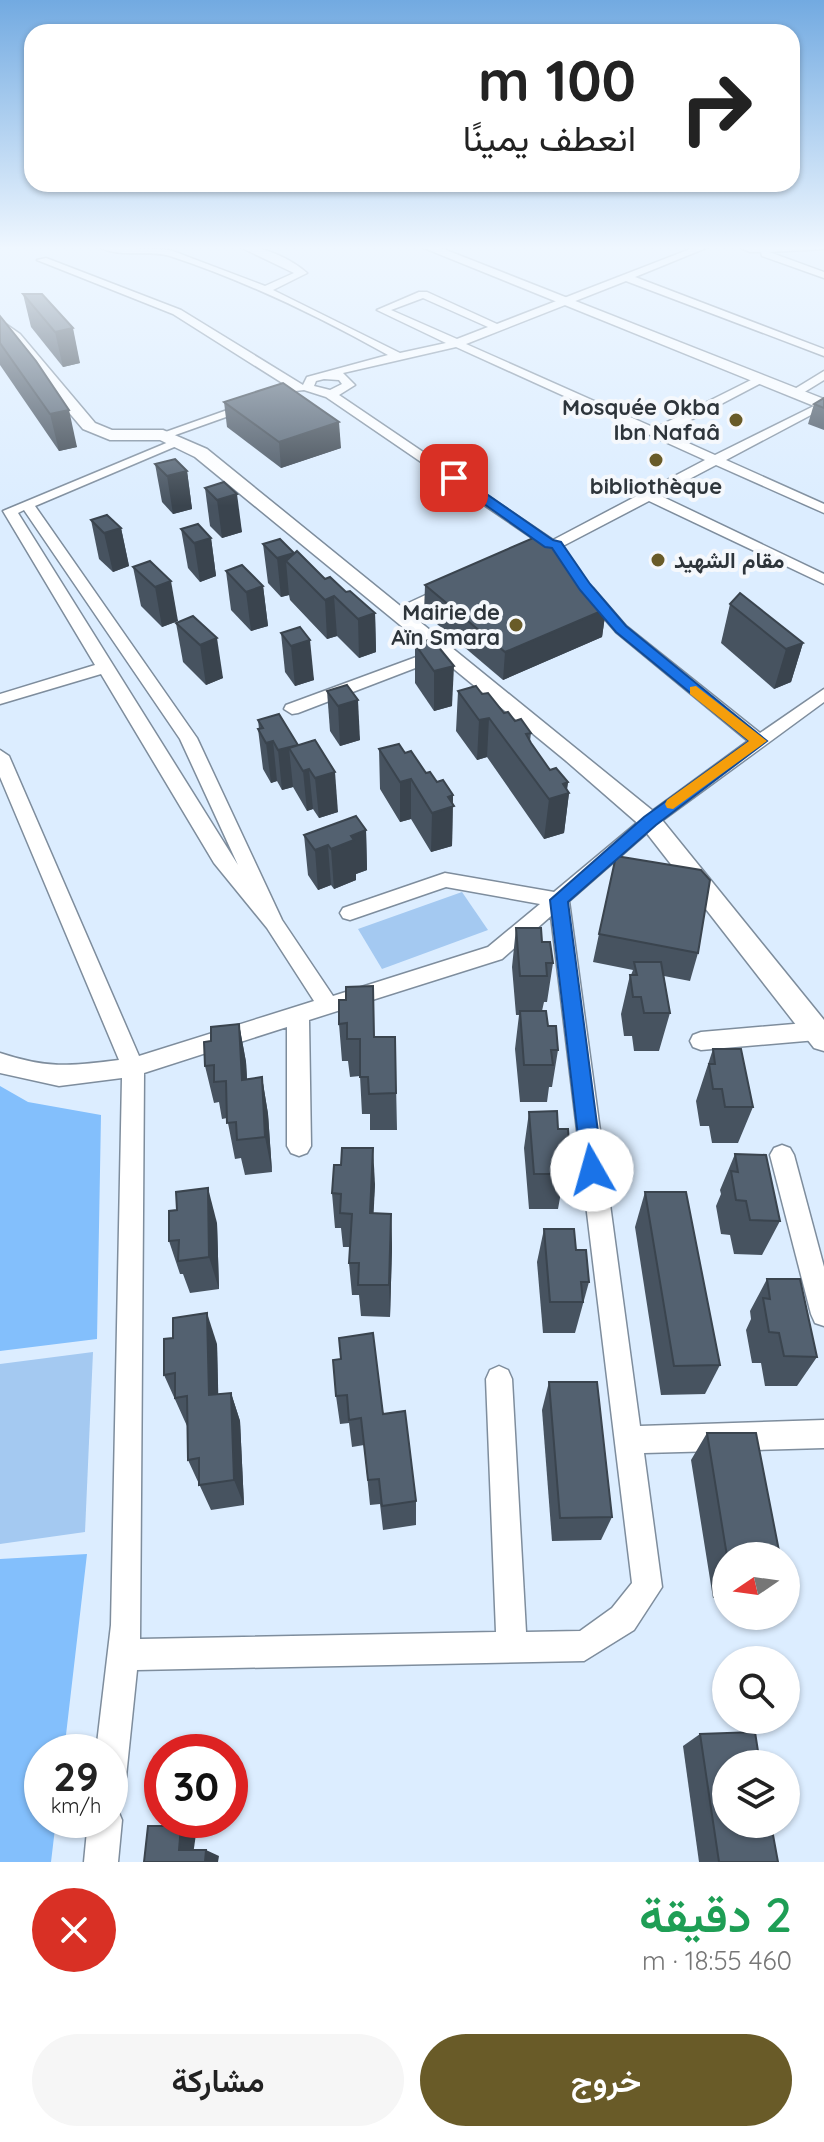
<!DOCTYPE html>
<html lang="ar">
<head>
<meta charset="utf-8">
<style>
	body { margin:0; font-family:Quicksand,Vazirmatn,sans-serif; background:#f6f6f6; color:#222; direction:rtl; height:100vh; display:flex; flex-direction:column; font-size:30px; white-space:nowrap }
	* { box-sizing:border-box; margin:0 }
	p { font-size:26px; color:#767676 }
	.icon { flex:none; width:44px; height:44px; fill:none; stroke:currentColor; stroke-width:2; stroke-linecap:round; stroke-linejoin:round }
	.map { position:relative; height:1862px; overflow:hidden; direction:ltr }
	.panel { display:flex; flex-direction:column; background:#fff; flex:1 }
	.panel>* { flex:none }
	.top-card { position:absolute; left:24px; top:24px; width:776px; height:168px; border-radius:24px; box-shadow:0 2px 6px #0004; direction:rtl; background:#fff; color:#222; overflow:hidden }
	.needle { width:52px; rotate:257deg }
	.controls { position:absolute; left:712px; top:1542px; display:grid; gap:16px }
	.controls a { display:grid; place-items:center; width:88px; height:88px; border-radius:50%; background:#fff; box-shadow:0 2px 6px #0004; font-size:40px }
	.speed { position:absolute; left:24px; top:1734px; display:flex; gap:16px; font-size:40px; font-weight:700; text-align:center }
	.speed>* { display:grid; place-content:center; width:104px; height:104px; border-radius:50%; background:#fff; box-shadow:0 2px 6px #0004; line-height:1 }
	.speed small { font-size:20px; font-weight:400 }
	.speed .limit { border:12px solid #d22; background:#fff; color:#111 }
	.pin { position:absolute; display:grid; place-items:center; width:68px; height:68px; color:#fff; margin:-34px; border-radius:16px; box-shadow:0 4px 12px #0006 }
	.me { position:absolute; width:88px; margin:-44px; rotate:353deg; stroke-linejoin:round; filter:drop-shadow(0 0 6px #0008) }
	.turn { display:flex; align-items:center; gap:28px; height:168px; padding:0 32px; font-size:36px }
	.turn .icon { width:104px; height:104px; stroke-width:2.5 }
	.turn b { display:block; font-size:56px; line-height:68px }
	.round { display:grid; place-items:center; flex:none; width:84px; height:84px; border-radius:42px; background:#f6f6f6 }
	.headline { display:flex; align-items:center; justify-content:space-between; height:136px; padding:0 32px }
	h1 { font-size:48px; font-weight:600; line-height:60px; color:#1e9e55 }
	.button { display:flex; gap:16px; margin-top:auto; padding:16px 32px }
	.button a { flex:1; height:92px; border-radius:48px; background:#695b28; color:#fff; font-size:32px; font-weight:600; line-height:92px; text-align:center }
	.button a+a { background:#f6f6f6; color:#222 }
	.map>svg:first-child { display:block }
	.green { fill:#a4c9f1 }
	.forest { fill:#83bffc }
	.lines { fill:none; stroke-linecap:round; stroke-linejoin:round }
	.minor-casing { stroke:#7e8d9d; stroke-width:3 }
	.major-casing { stroke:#7e8d9d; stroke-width:3 }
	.minor { fill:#fff; fill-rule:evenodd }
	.major { fill:#fff; fill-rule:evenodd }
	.wall { fill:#475360 }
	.shaded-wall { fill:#3a444e }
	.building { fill:#536170; stroke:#3a444e; stroke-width:2 }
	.route { fill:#1a73e8; stroke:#114b97; stroke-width:2 }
	.slow { fill:#f59e0b }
	.poi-dot { fill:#695b28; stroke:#f5f8fc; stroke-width:3 }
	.labels { text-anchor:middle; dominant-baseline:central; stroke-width:8; stroke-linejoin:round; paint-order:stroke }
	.far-poi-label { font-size:22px; font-weight:bold; fill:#2e353b; stroke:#f5f8fc; text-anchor:end }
</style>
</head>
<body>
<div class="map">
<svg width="824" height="1862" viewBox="0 0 824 1862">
	<rect width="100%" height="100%" fill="#dcedff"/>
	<!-- green -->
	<g class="green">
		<path d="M462,892L488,930L382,969L358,929Z"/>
		<path d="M93,1352L85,1532L0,1544V1364Z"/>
	</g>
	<!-- forest -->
	<g class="forest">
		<path d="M0,1086L28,1102L101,1115L97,1339L0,1351Z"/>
		<path d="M87,1554L64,1752H42V1820H56L51,1862H0V1559Z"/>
	</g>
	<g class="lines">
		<defs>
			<g id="minor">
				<path d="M98,246L170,250L265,286L294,273L238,246C261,245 290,258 307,273L273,290L400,353L446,343L377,310L419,292H427L497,324L698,246H711L635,277L824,349V356L626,281L466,344L655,428L757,377H765V381L666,433L715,455L824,401V408L726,460L824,504V513L716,465L659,495L824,574V584L649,501L561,547L526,555V549L541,544L326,397L304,390L295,391L173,314L37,260L46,258L181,310L303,385L307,377L388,355C318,316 246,281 170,256C147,249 119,259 98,246ZM423,298L488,327L457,339L391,310ZM456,347L705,460L553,540L339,395L355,385L343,373ZM324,379L339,380L342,384L330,390L314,386L316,381Z"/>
				<path d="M736,246H824V249L769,252L824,272V278L762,256L761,252H750Z"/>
				<path d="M824,371V380L798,396L788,393Z"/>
				<path d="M247,403L257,406L167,438L157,435Z"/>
				<path d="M176,439L186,442L35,506L197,738L282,920L333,996L488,947L540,904L446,887L350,920L343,918L340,913L343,908L445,873L554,892L644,817L748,741L616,632L583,594V588H593L626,626L760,733L824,689V702L656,825L569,901L640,1426L824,1420V1448L644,1453L662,1587L634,1630L584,1661L137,1670L126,1777L122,1789L110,1793V1752H96L111,1625L122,1078L59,1086L0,1073V1053C48,1069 70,1066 119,1060L0,777V750L9,756L139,1056L314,1001L267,928L214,863L101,674L0,704V694L95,665L3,511ZM24,510L180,739L238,865L18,513ZM551,916L632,1583L612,1608L580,1631L526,1632L512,1379L508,1370L499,1366L490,1370L486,1379L496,1632L140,1639L144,1073L287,1027V1146L291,1153L299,1156L307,1153L311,1146L309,1020L502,959Z"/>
				<path d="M447,585L454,589L452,592L402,615H392L389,612Z"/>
				<path d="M438,649L444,651V657L298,713L292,714L284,709L286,705Z"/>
				<path d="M817,1022L824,1025V1037L817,1040L701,1050L693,1047L690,1041L693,1035L701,1032Z"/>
				<path d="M782,1145L790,1148L794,1155L824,1267V1326L815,1323L811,1314L770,1155L774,1148Z"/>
				<path d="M110,1805L117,1808L122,1820L118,1862H84L88,1820H110Z"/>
			</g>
			<g id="major">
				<path d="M419,246H436L824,399V410Z"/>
				<path d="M0,320L20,334L95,423L112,430H163L207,449L658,815L824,1020V1051L814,1048L642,827L565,760L195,457L160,440H110L83,429L0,331Z"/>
			</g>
		</defs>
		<!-- minor casing -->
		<use href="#minor" class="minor-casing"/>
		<!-- major casing -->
		<use href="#major" class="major-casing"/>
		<!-- minor -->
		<use href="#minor" class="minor"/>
		<!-- major -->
		<use href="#major" class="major"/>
	</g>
	<!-- wall -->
	<g class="wall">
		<path d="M23,294H42L80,363L63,367L31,327Z"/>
		<path d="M0,316L77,447L59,451L0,365Z"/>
		<path d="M824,398V430L808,424L814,404Z"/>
		<path d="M224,402L341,448L281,468L227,427Z"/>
		<path d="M155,464L187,471L192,509L173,514L162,502Z"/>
		<path d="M224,482L242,532L222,538L210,526L205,488Z"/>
		<path d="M91,520L121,528L129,566L113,572L99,559Z"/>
		<path d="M181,529L211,538L216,576L200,582L188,568Z"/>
		<path d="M263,544L294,554L325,579L375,613L376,652L359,658L337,636L327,639L290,600L289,595L281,597L268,583Z"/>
		<path d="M150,561L178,621L162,627L141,606L133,567Z"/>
		<path d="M226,571L263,586L268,626L251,631L231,610Z"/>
		<path d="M425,585L606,609L602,637L503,680L424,613Z"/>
		<path d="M730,604L803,643L791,682L774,689L721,643Z"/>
		<path d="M193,616L223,678L206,685L183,662L176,623Z"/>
		<path d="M300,627L314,680L295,686L285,672L281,633Z"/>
		<path d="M432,639L452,706L434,711L415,683V644Z"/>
		<path d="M347,685L360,740L340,746L330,731L327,691Z"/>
		<path d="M458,691L482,694L504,713L531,733L530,741L550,770L568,782L567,790L569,793L564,833L544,839L487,757L477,760L456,731Z"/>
		<path d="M279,714L338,812L319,818L313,809L307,811L293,787L282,790L277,781L271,783L263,769L258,729H259L258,720Z"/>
		<path d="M379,749L405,753L426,773L453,795L452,846L431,852L411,819L400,822L380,789Z"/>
		<path d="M366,830L367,870L356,874V880L334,889L331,885L318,890L308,875L304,835Z"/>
		<path d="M516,928L542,942L553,963L547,1002H544L542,1011L548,1026L558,1050L552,1087H549L547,1102H520L515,1049L519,1015H516L512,967Z"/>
		<path d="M599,934L698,953L690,981L664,976L670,1013L659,1051H634L632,1036H624L621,1014L630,975H631L633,970L593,962Z"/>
		<path d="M339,1000L375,1037H395L397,1130H370V1114H362L360,1076L350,1077L348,1061H342L339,1024Z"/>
		<path d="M239,1024L246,1062L247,1079L262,1077L268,1114L272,1172L245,1175L241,1158L235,1159L227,1118L222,1119L219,1102L214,1103L205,1066L211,1041Z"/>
		<path d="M713,1049L753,1107L738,1143H712L709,1126H700L696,1101Z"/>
		<path d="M529,1112L558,1129L570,1157L563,1192H561L558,1209H529L524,1148Z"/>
		<path d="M735,1154L780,1221L762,1255L734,1254L730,1235L721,1234L716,1206L721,1194L720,1190Z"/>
		<path d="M375,1184L373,1213L391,1214L392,1248L390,1317L361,1316L359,1295H352L349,1263L350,1247H343L341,1228H335L332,1193Z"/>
		<path d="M645,1192L720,1365L705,1394L661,1395L635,1227Z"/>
		<path d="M217,1223L219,1289L190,1293L183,1274H180L169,1241Z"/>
		<path d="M544,1229L576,1250L589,1282L575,1333H543L537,1262Z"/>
		<path d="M767,1279L817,1357L797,1386H765L761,1363H752L746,1330L751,1319L750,1311Z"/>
		<path d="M217,1344L218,1394L231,1393L240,1421L244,1505L211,1510L188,1460L187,1426L164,1375Z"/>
		<path d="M341,1359L383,1414L416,1501V1525L383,1530L380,1504L370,1505L364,1445L352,1447L349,1423L340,1424L336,1396Z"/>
		<path d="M549,1382L612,1517L601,1540L552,1541L542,1410Z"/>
		<path d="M707,1433L780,1556H726V1598H713L691,1460Z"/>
		<path d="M700,1734L778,1862H699L683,1746Z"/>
	</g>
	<!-- shaded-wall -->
	<g class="shaded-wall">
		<path d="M73,328L80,363L63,367L55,332Z"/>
		<path d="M69,410L77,447L59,451L50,414Z"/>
		<path d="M339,422L341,448L281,468L279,442Z"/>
		<path d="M187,471L192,509L173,514L167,476Z"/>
		<path d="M237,494L242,532L222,538L217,500Z"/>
		<path d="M121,528L129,566L113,572L104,533Z"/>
		<path d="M211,538L216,576L200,582L194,543Z"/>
		<path d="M294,553L286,561L289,595L281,597L277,558Z"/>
		<path d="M171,581L178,621L162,627L155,587Z"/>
		<path d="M263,586L268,626L251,631L246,592Z"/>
		<path d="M334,596L337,636L327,639L325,600Z"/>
		<path d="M606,609L602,637L503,680L505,652Z"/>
		<path d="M375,613L376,652L359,658L358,619Z"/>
		<path d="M217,638L223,678L206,685L200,645Z"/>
		<path d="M310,640L314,680L295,686L291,646Z"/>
		<path d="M803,643L791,682L774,689L786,649Z"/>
		<path d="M454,666L452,706L434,711V671Z"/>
		<path d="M358,700L360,740L340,746L338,706Z"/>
		<path d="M489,718L487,757L477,760L479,720Z"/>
		<path d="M273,741L277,781L271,783L266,743Z"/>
		<path d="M298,745L289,748L293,787L282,790L278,750Z"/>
		<path d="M309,769L313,809L307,811L303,771Z"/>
		<path d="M335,772L338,812L319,818L315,778Z"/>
		<path d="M411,779V819L400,822V782Z"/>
		<path d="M568,782L566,794L569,793L564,833L544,839L549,799L563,784Z"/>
		<path d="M453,795L452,846L431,852L432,813L448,797Z"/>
		<path d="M366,830L367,870L356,874V880L334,889L331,849L351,836Z"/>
		<path d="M328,845L331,885L318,890L315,850Z"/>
		<path d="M239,1024L246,1062L249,1116L242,1080Z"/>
		<path d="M262,1077L268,1114L272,1172L265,1137Z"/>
		<path d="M373,1148L375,1184L372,1247L370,1213Z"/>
		<path d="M208,1188L217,1223L219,1289L209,1257Z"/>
		<path d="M391,1214L392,1248L390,1317L389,1285Z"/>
		<path d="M207,1313L217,1344L219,1423L209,1395Z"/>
		<path d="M231,1393L240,1421L244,1505L234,1480Z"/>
		<path d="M181,1826L196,1834L193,1855L179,1850Z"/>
		<path d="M206,1850L219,1856L218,1862H205Z"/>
	</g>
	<!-- building -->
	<g class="building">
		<path d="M23,294H42L73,328L55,332Z"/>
		<path d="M0,316L36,361L69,410L50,414L0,343Z"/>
		<path d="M283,383L339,422L279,442L224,402Z"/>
		<path d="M824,398V408L814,404Z"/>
		<path d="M175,459L187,471L167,476L155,464Z"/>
		<path d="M224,482L237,494L217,500L205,488Z"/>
		<path d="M107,515L121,528L104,533L91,520Z"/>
		<path d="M198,524L211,538L194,543L181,529Z"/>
		<path d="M540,535L559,546L606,609L505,652L425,585Z"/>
		<path d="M280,539L294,553L277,558L263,544Z"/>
		<path d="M297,551L325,579L330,577L346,592L350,591L375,613L358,619L334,596L325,600L286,561Z"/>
		<path d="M150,561L171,581L155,587L133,567Z"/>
		<path d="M242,565L263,586L246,592L226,571Z"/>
		<path d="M740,593L803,643L786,649L730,604Z"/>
		<path d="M193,616L217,638L200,645L176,623Z"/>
		<path d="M300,627L310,640L291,646L281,633Z"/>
		<path d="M432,639L454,666L434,671L415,644Z"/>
		<path d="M347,685L358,700L338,706L327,691Z"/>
		<path d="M476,686L482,694L488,693L504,713L508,712L515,721L521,719L531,733L526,734L531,743L550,770L556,768L568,782L563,784L569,793L549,799L489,718L479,720L458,691Z"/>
		<path d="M279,714L298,745L278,750L273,741L266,743L258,729L263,728L258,720Z"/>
		<path d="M315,740L335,772L315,778L309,769L303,771L289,748Z"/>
		<path d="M399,744L405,753L411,751L426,773L430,772L437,782L443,780L453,795L448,797L454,806L432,813L411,779L400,782L379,749Z"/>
		<path d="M356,816L366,830L351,836L354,840L331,849L328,845L315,850L304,835Z"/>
		<path d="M616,856L701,870L710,880L698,953L599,934Z"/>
		<path d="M516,928H541L542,942H550L553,963H546L547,976H520Z"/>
		<path d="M634,962H661L670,1013H644L641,997H633L630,975H637Z"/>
		<path d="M373,986L374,1037H395L396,1093L369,1094L368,1077H360V1039H347V1023L339,1024V1000H346V987Z"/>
		<path d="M520,1011H546L548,1026H556L558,1050H551L553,1065H524Z"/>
		<path d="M239,1024L242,1080L262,1077L265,1137L237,1140L236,1122L227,1123L226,1081L214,1082V1065L205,1066L204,1042L211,1041V1027Z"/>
		<path d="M713,1049H741L753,1107H725L722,1089H713L709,1064H715Z"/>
		<path d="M557,1111L558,1129H568L570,1157H563L565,1174H534L529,1112Z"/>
		<path d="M342,1148H373L370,1213L391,1214L389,1285H358L359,1263H349L352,1214L340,1213L341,1194L332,1193L334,1165H341Z"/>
		<path d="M735,1154L766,1155L780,1221L750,1220L746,1201L736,1200L731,1171L738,1172Z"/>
		<path d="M208,1188L209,1257L178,1261L179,1240L169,1241V1211L177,1210L176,1192Z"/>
		<path d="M645,1192H686L720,1365L674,1366Z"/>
		<path d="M544,1229H574L576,1250H586L589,1282H581L583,1302H550Z"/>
		<path d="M767,1279H800L817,1357L784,1356L779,1333L769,1332L763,1298L770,1299Z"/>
		<path d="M207,1313L209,1395L231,1393L234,1480L199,1485V1458L188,1460L187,1396L175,1398V1373L164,1375V1339L173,1338V1318Z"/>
		<path d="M373,1333L383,1414L405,1411L416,1501L382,1506L379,1479L368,1480L361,1418L349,1420L347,1395L336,1396L333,1360L341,1359L339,1338Z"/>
		<path d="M549,1382H597L612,1517L560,1518Z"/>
		<path d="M707,1433H756L780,1556H727Z"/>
		<path d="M755,1732L760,1764H726V1824H771L778,1862H719L700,1734Z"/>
		<path d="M148,1826H181L179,1850H206L205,1862H144Z"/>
	</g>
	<!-- sky -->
	<linearGradient id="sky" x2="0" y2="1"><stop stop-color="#72aae1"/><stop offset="0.49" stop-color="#eff7ff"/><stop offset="1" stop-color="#eff7ff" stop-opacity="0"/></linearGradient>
	<rect width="824" height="506" fill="url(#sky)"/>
	<!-- route -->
	<path class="route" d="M450,475H459L553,540L561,542L590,584L626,626L767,741L656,825L568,902L603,1170L600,1177L592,1180L585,1177L582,1170L550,900L644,817L749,741L616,632L580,590L552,548L545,547L450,480Z"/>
	<!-- slow -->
	<path class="slow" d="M696,686L767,741L673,809L667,808L665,804L667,800L749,741L690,694V687Z"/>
	<!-- markers -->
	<g class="poi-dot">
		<circle cx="736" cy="420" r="8"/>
		<circle cx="656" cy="460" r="8"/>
		<circle cx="658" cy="560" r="8"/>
		<circle cx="516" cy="625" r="8"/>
	</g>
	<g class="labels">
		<!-- far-poi labels -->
		<g class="far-poi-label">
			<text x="720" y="407">Mosquée Okba<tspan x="720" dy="25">Ibn Nafaâ</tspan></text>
			<text x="656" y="486" text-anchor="middle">bibliothèque</text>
			<text x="674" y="560" text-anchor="start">مقام الشهيد</text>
			<text x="500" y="612">Mairie de<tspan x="500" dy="25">Aïn Smara</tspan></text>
		</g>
	</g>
</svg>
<div class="controls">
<a><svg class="needle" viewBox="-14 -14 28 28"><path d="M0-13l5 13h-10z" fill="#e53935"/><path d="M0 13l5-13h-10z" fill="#767676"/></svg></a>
<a><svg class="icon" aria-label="search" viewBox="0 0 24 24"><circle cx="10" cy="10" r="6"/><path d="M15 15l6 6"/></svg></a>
<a><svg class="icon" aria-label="layers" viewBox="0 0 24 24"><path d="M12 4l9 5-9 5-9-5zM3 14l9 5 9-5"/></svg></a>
</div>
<div class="speed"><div>29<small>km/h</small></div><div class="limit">30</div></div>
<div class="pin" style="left:454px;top:478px;background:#d93025"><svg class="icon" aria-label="arrive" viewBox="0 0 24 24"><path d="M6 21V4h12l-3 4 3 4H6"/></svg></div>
<svg class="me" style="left:592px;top:1170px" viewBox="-20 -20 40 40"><circle r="19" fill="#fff"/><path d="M0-13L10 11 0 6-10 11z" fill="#1a73e8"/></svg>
<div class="top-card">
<div class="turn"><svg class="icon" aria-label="right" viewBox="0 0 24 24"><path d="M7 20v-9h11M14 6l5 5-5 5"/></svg><div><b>100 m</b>انعطف يمينًا</div></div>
</div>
</div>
<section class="panel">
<div class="headline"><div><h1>2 دقيقة</h1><p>460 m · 18:55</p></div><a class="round" style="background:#d93025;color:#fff"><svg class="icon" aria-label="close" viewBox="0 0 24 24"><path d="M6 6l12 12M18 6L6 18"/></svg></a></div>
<div class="button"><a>خروج</a><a>مشاركة</a></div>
</section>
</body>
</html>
